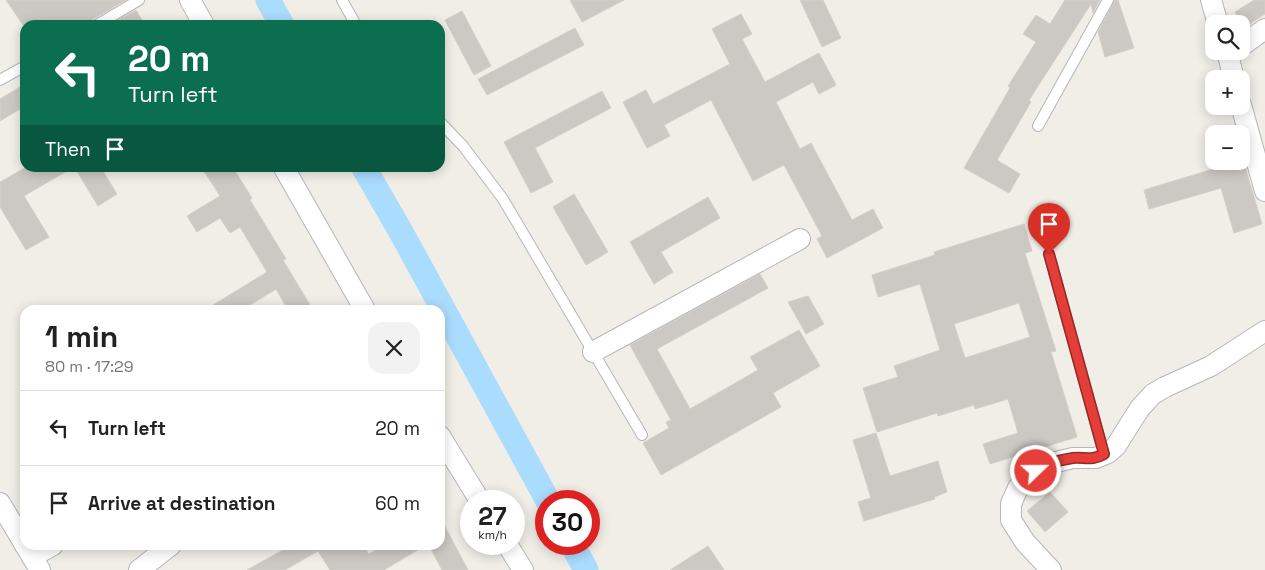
<!DOCTYPE html>
<html lang="en">
<head>
<meta charset="utf-8">
<style>
	body { margin:0; font-family:"Space Grotesk",sans-serif; background:#f2f2f2; color:#222; height:100vh; display:flex; flex-direction:column; font-size:19px; white-space:nowrap }
	* { box-sizing:border-box; margin:0 }
	p { font-size:16px; color:#767676 }
	.icon { flex:none; width:28px; height:28px; fill:none; stroke:currentColor; stroke-width:2; stroke-linecap:round; stroke-linejoin:round }
	.map { position:relative; flex:1; overflow:hidden }
	.sheet { position:absolute; left:20px; top:305px; width:425px; height:245px; display:flex; flex-direction:column; background:#fff; border-radius:15px; box-shadow:0 2px 12px #0003 }
	.sheet>* { flex:none }
	.guide { position:absolute; left:20px; top:20px; width:425px; height:152px; border-radius:15px; box-shadow:0 2px 12px #0003; background:#0b6e4f; color:#fff; overflow:hidden }
	.controls { position:absolute; left:1205px; top:15px; display:grid; gap:10px }
	.controls a { display:grid; place-items:center; width:45px; height:45px; border-radius:10px; background:#fff; box-shadow:0 2px 12px #0003; font-size:25px }
	.speed { position:absolute; left:460px; top:490px; display:flex; gap:10px; font-size:25px; font-weight:700; text-align:center }
	.speed>* { display:grid; place-content:center; width:65px; height:65px; border-radius:50%; background:#fff; box-shadow:0 2px 12px #0003; line-height:1 }
	.speed small { font-size:12px; font-weight:400 }
	.speed .limit { border:8px solid #d22; background:#fff; color:#111 }
	.pin { position:absolute; display:grid; place-items:center; width:42px; height:42px; color:#fff; margin:-51px -21px; border-radius:50% 50% 50% 0; rotate:-45deg; box-shadow:0 0 5px #0007 }
	.pin .icon { rotate:45deg }
	.me { position:absolute; width:55px; margin:-28px; rotate:68deg; stroke-linejoin:round; filter:drop-shadow(0 0 4px #0008) }
	.turn { display:flex; align-items:center; gap:18px; height:105px; padding:0 25px; font-size:22px }
	.turn .icon { width:65px; height:65px; stroke-width:2.5 }
	.turn b { display:block; font-size:35px; line-height:42px }
	.then { display:flex; align-items:center; height:48px; padding:0 25px; background:#0003; gap:10px; font-size:19px }
	.round { display:grid; place-items:center; flex:none; width:52px; height:52px; border-radius:15px; background:#f2f2f2 }
	.head { display:flex; align-items:center; justify-content:space-between; height:85px; padding:0 25px }
	h1 { font-size:30px; font-weight:800; line-height:38px }
	ul { padding:0; list-style:none }
	li { display:flex; align-items:center; gap:15px; height:75px; padding:0 25px; border-top:1px solid #e0e0e0 }
	li div { flex:1 }
	li b { display:block; font-size:19px }
	li em { font-style:normal }
	.map>svg:first-child { display:block }
	.lines { fill:none; stroke-linecap:round; stroke-linejoin:round }
	.canal { stroke:#aadcfd; stroke-width:25 }
	.building { fill:#ccc8c4; stroke:#d5cfc5; fill-rule:evenodd }
	.lane-casing { stroke:#b4b7bb; stroke-width:12 }
	.street-casing { stroke:#b4b7bb; stroke-width:22 }
	.lane { stroke:#fff; stroke-width:10 }
	.street { stroke:#fff; stroke-width:20 }
	.route-casing { stroke:#952824; stroke-width:12 }
	.route { stroke:#e53e38; stroke-width:9 }
</style>
</head>
<body>
<div class="map">
<svg width="1265" height="570" viewBox="0 0 1265 570">
	<rect width="100%" height="100%" fill="#f0eee7"/>
	<g class="lines">
		<!-- canal -->
		<g class="canal">
			<path d="M268,0L282,25"/>
			<path d="M364,168L401,232L548,501"/>
			<path d="M572,544L586,570"/>
		</g>
	</g>
	<!-- building -->
	<g class="building">
		<path d="M6,0H126L93,19L90,25H23Z"/>
		<path d="M570,0H624L582,22Z"/>
		<path d="M800,0H823L841,38L822,47Z"/>
		<path d="M1065,0H1100L1093,13L1091,4L1029,100L1031,102L997,160L1020,174L1009,193L964,168L1010,88L1008,86L1036,42L1023,34L1036,15L1050,24Z"/>
		<path d="M1115,0H1118L1134,48L1105,57L1098,32Z"/>
		<path d="M1254,0H1265V14L1245,27L1235,12Z"/>
		<path d="M136,10L145,25H110Z"/>
		<path d="M462,11L491,66L474,75L445,20Z"/>
		<path d="M741,14L752,34L742,39L765,82L819,53L836,85L819,94L813,82L776,102L800,149L811,143L852,220L873,209L883,228L827,258L817,239L822,236L784,165L753,181L711,100L664,125L670,136L647,148L623,102L646,90L653,104L730,64L712,29Z"/>
		<path d="M575,28L584,45L487,95L478,79Z"/>
		<path d="M25,84V106L0,121V99Z"/>
		<path d="M602,91L611,108L535,148L553,182L531,193L504,142Z"/>
		<path d="M1243,160L1262,224L1234,233L1221,188L1149,209L1144,190Z"/>
		<path d="M25,168H72L24,196L49,237L26,250L0,207V182Z"/>
		<path d="M75,168H101L117,194L98,206Z"/>
		<path d="M202,168H233L252,198L250,200L286,259L283,260L313,310H288L276,289L242,310H205L267,272L240,227L230,233L220,218L197,232L187,216L220,196Z"/>
		<path d="M574,194L608,252L586,265L553,207Z"/>
		<path d="M708,197L720,218L661,252L673,272L654,284L630,242Z"/>
		<path d="M1024,224L1032,251L1025,253L1056,351L1051,352L1077,437L990,464L983,444L1018,433L1008,399L975,409L974,405L938,416L937,413L877,432L863,388L898,377L894,366L940,350L920,284L878,297L872,275L935,255L934,252ZM1019,303L1030,337L965,358L954,324Z"/>
		<path d="M760,274L768,288L657,349L690,409L758,370L750,357L799,330L820,366L773,393L781,407L661,475L643,443L669,428L666,422L671,420L630,345Z"/>
		<path d="M808,296L824,324L806,334L788,302Z"/>
		<path d="M876,433L890,476L938,461L947,492L934,497L935,499L864,521L858,502L871,498L853,440Z"/>
		<path d="M1050,492L1068,512L1045,532L1027,511Z"/>
		<path d="M440,517L468,570H442L429,545H440Z"/>
		<path d="M292,545H363L369,554L383,545H426L384,570H330L318,551L285,570H247Z"/>
		<path d="M708,546L724,570H670Z"/>
	</g>
	<g class="lines">
		<defs>
			<g id="lane">
				<path d="M342,0L356,25"/>
				<path d="M97,25L139,0"/>
				<path d="M0,80L25,66"/>
				<path d="M440,122L463,146L503,199L642,435"/>
				<path d="M1038,126L1108,0"/>
				<path d="M1049,254L1104,454"/>
			</g>
			<g id="street">
				<path d="M190,0L204,25"/>
				<path d="M1211,0L1218,24"/>
				<path d="M1241,46L1265,29"/>
				<path d="M1227,51L1234,79"/>
				<path d="M1241,105L1265,191"/>
				<path d="M284,168L365,310"/>
				<path d="M593,352L800,239"/>
				<path d="M440,436L480,501"/>
				<path d="M0,503L25,545"/>
				<path d="M507,544L523,570"/>
				<path d="M25,545L40,570"/>
				<path d="M32,557L53,545"/>
				<path d="M139,570L171,545"/>
				<path d="M1051,570L1025,542L1011,520V504L1018,488L1028,477L1044,465L1073,458H1096L1108,453L1116,446L1140,408L1153,394L1165,387L1211,366L1265,331"/>
			</g>
		</defs>
		<!-- lane casing -->
		<use href="#lane" class="lane-casing"/>
		<!-- street casing -->
		<use href="#street" class="street-casing"/>
		<!-- lane -->
		<use href="#lane" class="lane"/>
		<!-- street -->
		<use href="#street" class="street"/>
	</g>
	<g class="lines">
		<defs>
			<path id="route" d="M1036,471C1046,463 1060,460 1073,458C1085,457 1092,461 1104,454L1049,254"/>
		</defs>
		<!-- route casing -->
		<use href="#route" class="route-casing"/>
		<!-- route -->
		<use href="#route" class="route"/>
	</g>
</svg>
<div class="controls">
<a><svg class="icon" aria-label="search" viewBox="0 0 24 24"><circle cx="10" cy="10" r="6"/><path d="M15 15l6 6"/></svg></a>
<a>+</a>
<a>−</a>
</div>
<div class="speed"><div>27<small>km/h</small></div><div class="limit">30</div></div>
<div class="pin" style="left:1049px;top:254px;background:#d93025"><svg class="icon" aria-label="arrive" viewBox="0 0 24 24"><path d="M6 21V4h12l-3 4 3 4H6"/></svg></div>
<svg class="me" style="left:1036px;top:471px" viewBox="-20 -20 40 40"><circle r="17" fill="#e53e38" stroke="#fff" stroke-width="3"/><path d="M0-11L8 9 0 5-8 9z" fill="#fff"/></svg>
<div class="guide">
<div class="turn"><svg class="icon" aria-label="left" viewBox="0 0 24 24"><path d="M17 20v-9H6M10 6l-5 5 5 5"/></svg><div><b>20 m</b>Turn left</div></div>
<div class="then">Then<svg class="icon" aria-label="arrive" viewBox="0 0 24 24"><path d="M6 21V4h12l-3 4 3 4H6"/></svg></div>
</div>
<section class="sheet">
<div class="head"><div><h1>1 min</h1><p>80 m · 17:29</p></div><a class="round"><svg class="icon" aria-label="close" viewBox="0 0 24 24"><path d="M6 6l12 12M18 6L6 18"/></svg></a></div>
<ul>
<li><svg class="icon" aria-label="left" viewBox="0 0 24 24"><path d="M17 20v-9H6M10 6l-5 5 5 5"/></svg><div><b>Turn left</b></div><em>20 m</em></li>
<li><svg class="icon" aria-label="arrive" viewBox="0 0 24 24"><path d="M6 21V4h12l-3 4 3 4H6"/></svg><div><b>Arrive at destination</b></div><em>60 m</em></li>
</ul>
</section>
</div>
</body>
</html>
